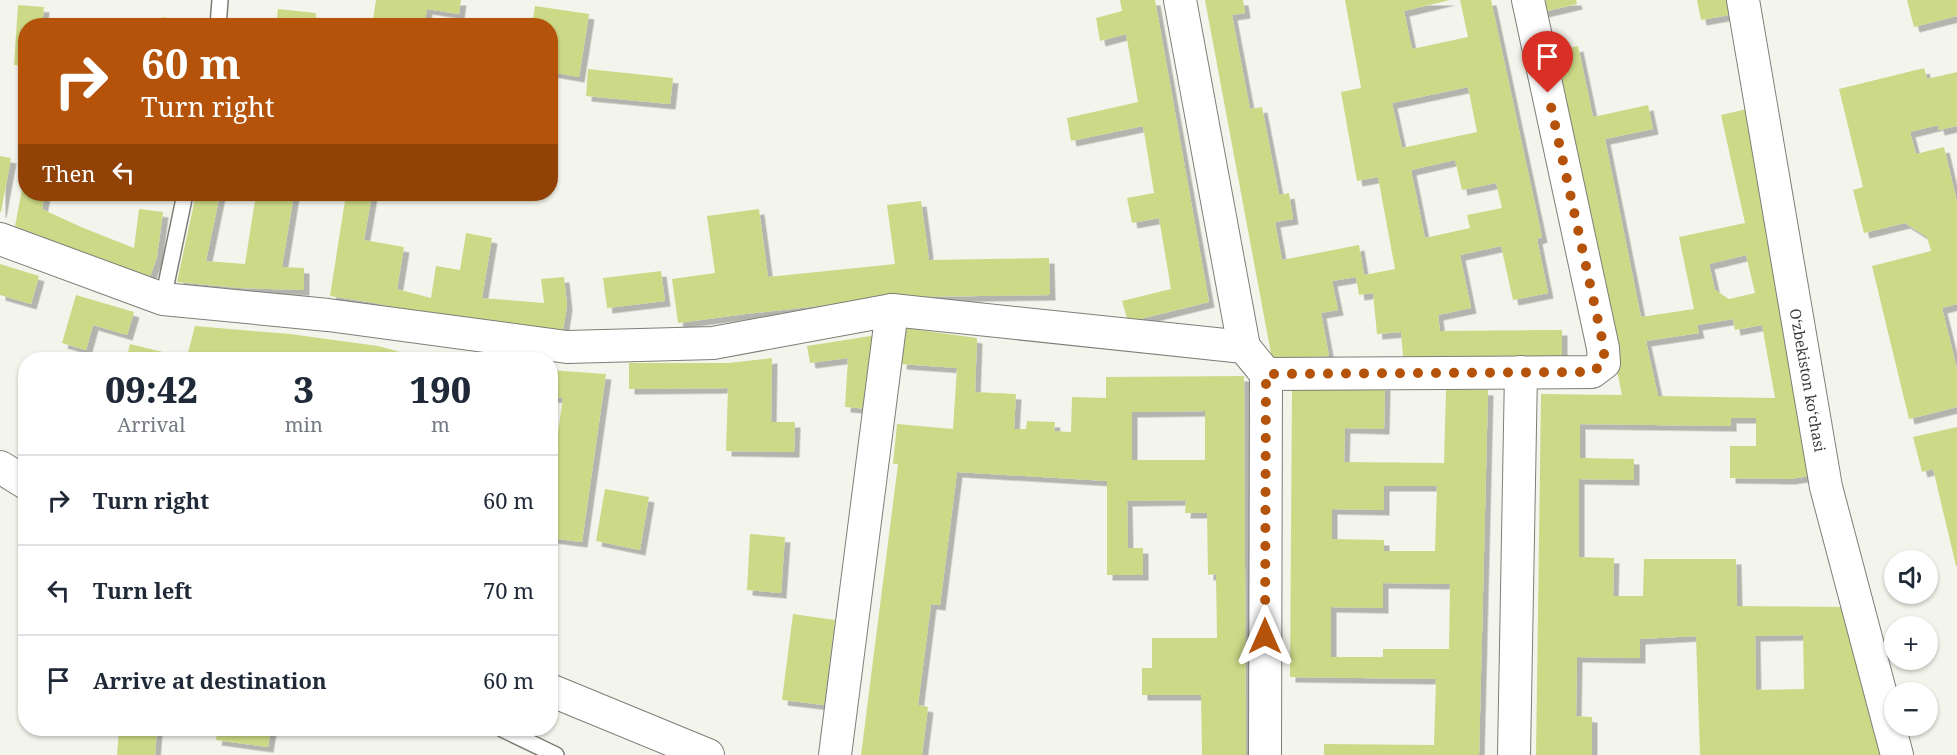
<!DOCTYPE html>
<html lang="en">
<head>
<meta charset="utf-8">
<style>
	body { margin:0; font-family:"Noto Serif",serif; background:#f6f6f7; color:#1f2937; height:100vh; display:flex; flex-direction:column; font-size:22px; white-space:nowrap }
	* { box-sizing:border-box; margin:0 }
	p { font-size:20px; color:#747a83 }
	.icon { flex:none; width:33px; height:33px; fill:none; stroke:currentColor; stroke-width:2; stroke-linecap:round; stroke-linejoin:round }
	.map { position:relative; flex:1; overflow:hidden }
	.panel { position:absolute; left:18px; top:352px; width:540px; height:384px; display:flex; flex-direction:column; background:#fff; border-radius:24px; box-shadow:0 2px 4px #0004 }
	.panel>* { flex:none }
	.top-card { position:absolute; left:18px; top:18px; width:540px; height:183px; border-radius:24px; box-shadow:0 2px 4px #0004; background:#b45309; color:#fff; overflow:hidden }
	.buttons { position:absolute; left:1884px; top:550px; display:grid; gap:12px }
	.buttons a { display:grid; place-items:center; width:54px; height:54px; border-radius:50%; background:#fff; box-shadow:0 2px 4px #0004; font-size:30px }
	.pin { position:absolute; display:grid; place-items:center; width:51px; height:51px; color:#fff; margin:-62px -26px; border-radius:50% 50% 50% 0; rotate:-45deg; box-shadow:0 0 6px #0007 }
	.pin .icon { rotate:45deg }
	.me { position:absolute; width:66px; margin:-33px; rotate:0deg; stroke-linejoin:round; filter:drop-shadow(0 0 4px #0008) }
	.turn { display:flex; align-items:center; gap:21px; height:126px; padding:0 24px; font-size:27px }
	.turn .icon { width:78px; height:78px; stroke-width:2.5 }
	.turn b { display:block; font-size:42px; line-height:51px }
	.then { display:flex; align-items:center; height:57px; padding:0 24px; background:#0003; gap:12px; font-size:22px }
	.eta { display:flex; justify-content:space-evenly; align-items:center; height:102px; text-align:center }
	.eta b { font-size:36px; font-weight:800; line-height:42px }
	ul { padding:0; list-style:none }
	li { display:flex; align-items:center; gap:18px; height:90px; padding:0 24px; border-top:2px solid #e0e1e3 }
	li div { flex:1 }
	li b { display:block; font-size:22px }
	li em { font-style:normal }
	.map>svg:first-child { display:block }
	.building { fill:#ccda88; fill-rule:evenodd; filter:url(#shadow) }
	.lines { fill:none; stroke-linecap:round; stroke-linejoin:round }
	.service-casing { stroke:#7d7f77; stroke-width:18 }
	.minor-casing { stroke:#7d7f77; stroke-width:34 }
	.service { stroke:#fff; stroke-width:15 }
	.minor { stroke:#fff; stroke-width:32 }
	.route { stroke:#b45309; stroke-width:10; stroke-dasharray:0 18 }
	.labels { text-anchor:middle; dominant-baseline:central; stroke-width:4.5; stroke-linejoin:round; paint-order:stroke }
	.street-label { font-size:15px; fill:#3c3d39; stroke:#fff }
</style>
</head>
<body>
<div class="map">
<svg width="1957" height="755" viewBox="0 0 1957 755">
	<defs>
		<filter id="shadow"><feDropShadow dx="5.5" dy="5.5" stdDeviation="0" flood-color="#0004"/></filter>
	</defs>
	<rect width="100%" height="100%" fill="#f3f5ec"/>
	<!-- building -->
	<g class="building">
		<path d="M376,0H461L459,14L427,9L424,26H372Z"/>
		<path d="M1120,0H1155L1209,302L1128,322L1122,301L1171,289L1159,218L1132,223L1127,198L1154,193L1143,126L1071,141L1067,118L1138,102L1126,34L1100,41L1096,18L1122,11Z"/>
		<path d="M1205,0H1243L1245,13L1232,15L1250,109L1262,107L1279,195L1289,193L1293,219L1275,222L1282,260L1359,245L1364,275L1395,269L1378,177L1357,181L1341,92L1361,88L1345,0H1450L1404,11L1412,49L1468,37L1460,0H1491L1542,237L1537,239L1548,293L1513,300L1501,246L1460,255L1471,308L1438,315L1440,331L1562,330V356L1403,357L1401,332L1377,334L1373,293L1359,295L1356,277L1332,281L1338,310L1321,313L1329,356L1272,359ZM1468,87L1477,132L1402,148L1392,103ZM1455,160L1462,190L1496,183L1502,208L1467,215L1470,228L1425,238L1411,170Z"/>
		<path d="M1541,0H1576L1577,4L1543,12Z"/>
		<path d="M1697,0H1732L1735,14L1701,20Z"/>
		<path d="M1907,0H1957V16L1914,27Z"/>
		<path d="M18,5L44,7L42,26H26V66L14,65Z"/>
		<path d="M535,6L589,14L579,77L550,72V26H532Z"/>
		<path d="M278,9L316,13L315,26H276Z"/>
		<path d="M162,17L204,24L203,26H161Z"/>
		<path d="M1578,46L1593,117L1648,105L1653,129L1605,139L1641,317L1694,309L1679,237L1745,223L1721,115L1747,109L1816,475L1790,479L1730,478V446H1756V418H1731V426L1580,424V458L1634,459V480L1579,479V557L1614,558L1613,596H1643L1644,559H1736L1737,606L1845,607L1889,755H1700L1696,636L1640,639V658L1577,657L1576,716L1592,717V755H1536L1541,394L1622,395L1552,51ZM1746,255L1755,293L1729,299L1715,290L1709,264ZM1733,319L1735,330L1762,325L1775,398L1658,396L1646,341L1699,333L1697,325ZM1803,635L1804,689L1756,690L1755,636Z"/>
		<path d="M1924,68L1927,79L1957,72V126L1939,130L1938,125L1910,132L1916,154L1944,147L1957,202V304L1942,308L1957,369V407L1909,419L1872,266L1931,251L1927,237L1905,223L1864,233L1853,190L1863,187L1839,89Z"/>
		<path d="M588,69L673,78L670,104L586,96Z"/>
		<path d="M0,156L11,158L1,212H0Z"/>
		<path d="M24,179L26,194H45L42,209L81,227L134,248L139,209L163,212L157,257L148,282L70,252L15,226Z"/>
		<path d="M196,194H220L206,261L245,264L256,194H294L282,267L304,268V290L240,288L177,282Z"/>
		<path d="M346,194H372L364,240L404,247L397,289L431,298L436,266L460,270L466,233L492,238L482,298L544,303L541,279L564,277L567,305L563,331L428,316L375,303L330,296Z"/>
		<path d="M921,201L929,260L1049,258L1050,295L899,297L745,314L678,323L672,279L715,273L707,216L759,209L768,277L895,264L887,205Z"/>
		<path d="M0,264L39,276L31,304L0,295Z"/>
		<path d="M661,271L665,301L607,308L603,278Z"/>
		<path d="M76,295L134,312L127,335L93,325L86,350L62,343Z"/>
		<path d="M195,326L290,334L378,346L404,353L442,360H314L287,356V360H260L261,357L213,353L211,360H186Z"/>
		<path d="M904,328L977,338L975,392L1016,394L1014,429H1026L1027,421L1055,422L1054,431L1071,432L1072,397L1106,398V377L1244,376L1246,755H1202L1201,695H1142V668H1152V638H1217L1216,574L1208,575L1207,513H1185L1186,500L1127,501L1128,548H1143V575H1107V481L957,472L940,605L931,604L918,705L928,707L922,755H861L898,464H893L897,424L953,429L957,368L901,364ZM1205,411V460H1132V412Z"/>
		<path d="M877,335L870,409L845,407L848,358L810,363L807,346Z"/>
		<path d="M130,344L171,354L169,360H126Z"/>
		<path d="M772,358L771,422H795L794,452L726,451L728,388L629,389V363H728Z"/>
		<path d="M550,370L606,374L582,542L550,538V487L563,398L550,397Z"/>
		<path d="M1292,385H1385L1384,429L1345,428L1344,462L1444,463L1446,389L1488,390L1479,755H1324V744L1434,745L1436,679L1290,677ZM1384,486H1437L1435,551H1384V540L1332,539V509L1384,510ZM1383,583L1450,584L1449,649H1383V657H1331V607L1383,608Z"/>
		<path d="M1957,427V566H1956L1933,469L1922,472L1913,437Z"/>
		<path d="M605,489L649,497L640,550L596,541Z"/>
		<path d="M750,534L785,537L781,593L747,590Z"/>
		<path d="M793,614L835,620L824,705L782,700Z"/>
		<path d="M119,729H157L155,755H117Z"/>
		<path d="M218,729H271L268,747L216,740Z"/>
	</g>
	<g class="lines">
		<defs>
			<g id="service">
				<path d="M218,26L220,0"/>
				<path d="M163,299L185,194"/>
				<path d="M502,729L556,755"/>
			</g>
			<g id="minor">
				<path d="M1180,0L1244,347L1266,374L1265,755"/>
				<path d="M1743,0L1826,487L1897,755"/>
				<path d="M0,239L163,299L328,315L567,347L713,343L892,310L1244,347"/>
				<path d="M1266,374L1592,372L1604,363L1603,348L1528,0"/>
				<path d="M0,467L26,483"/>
				<path d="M550,690L708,755"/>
				<path d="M835,755L892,310"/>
				<path d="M1514,755L1521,372"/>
			</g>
		</defs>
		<!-- service casing -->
		<use href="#service" class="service-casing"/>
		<!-- minor casing -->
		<use href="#minor" class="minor-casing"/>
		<!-- service -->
		<use href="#service" class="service"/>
		<!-- minor -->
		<use href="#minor" class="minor"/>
	</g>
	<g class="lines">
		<!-- route -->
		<path class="route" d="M1265,636L1266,374L1592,372L1604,363V348L1548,93"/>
	</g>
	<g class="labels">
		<!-- street labels -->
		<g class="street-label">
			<text transform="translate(1808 380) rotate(80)">Oʻzbekiston koʻchasi</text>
		</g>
	</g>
</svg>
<div class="buttons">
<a><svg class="icon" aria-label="sound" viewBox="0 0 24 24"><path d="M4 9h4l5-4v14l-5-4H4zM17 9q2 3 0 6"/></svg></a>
<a>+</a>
<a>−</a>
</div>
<div class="pin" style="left:1548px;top:93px;background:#d93025"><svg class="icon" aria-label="arrive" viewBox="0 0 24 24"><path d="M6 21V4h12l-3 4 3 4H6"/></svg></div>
<svg class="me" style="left:1265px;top:636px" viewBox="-20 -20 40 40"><path d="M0-17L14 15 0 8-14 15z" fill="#b45309" stroke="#fff" stroke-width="4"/></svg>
<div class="top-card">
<div class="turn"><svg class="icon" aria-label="right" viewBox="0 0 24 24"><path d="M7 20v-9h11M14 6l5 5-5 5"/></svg><div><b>60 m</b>Turn right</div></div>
<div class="then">Then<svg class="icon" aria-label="left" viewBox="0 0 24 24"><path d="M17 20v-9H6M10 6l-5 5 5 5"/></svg></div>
</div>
<section class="panel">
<div class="eta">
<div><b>09:42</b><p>Arrival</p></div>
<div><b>3</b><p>min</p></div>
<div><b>190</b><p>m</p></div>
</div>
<ul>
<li><svg class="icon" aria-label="right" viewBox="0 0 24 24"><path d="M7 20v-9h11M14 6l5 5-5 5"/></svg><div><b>Turn right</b></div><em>60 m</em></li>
<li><svg class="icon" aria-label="left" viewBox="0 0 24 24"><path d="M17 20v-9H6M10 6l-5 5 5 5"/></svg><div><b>Turn left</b></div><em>70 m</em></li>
<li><svg class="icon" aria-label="arrive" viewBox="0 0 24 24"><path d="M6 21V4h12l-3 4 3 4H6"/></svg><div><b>Arrive at destination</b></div><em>60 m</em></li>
</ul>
</section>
</div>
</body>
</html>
